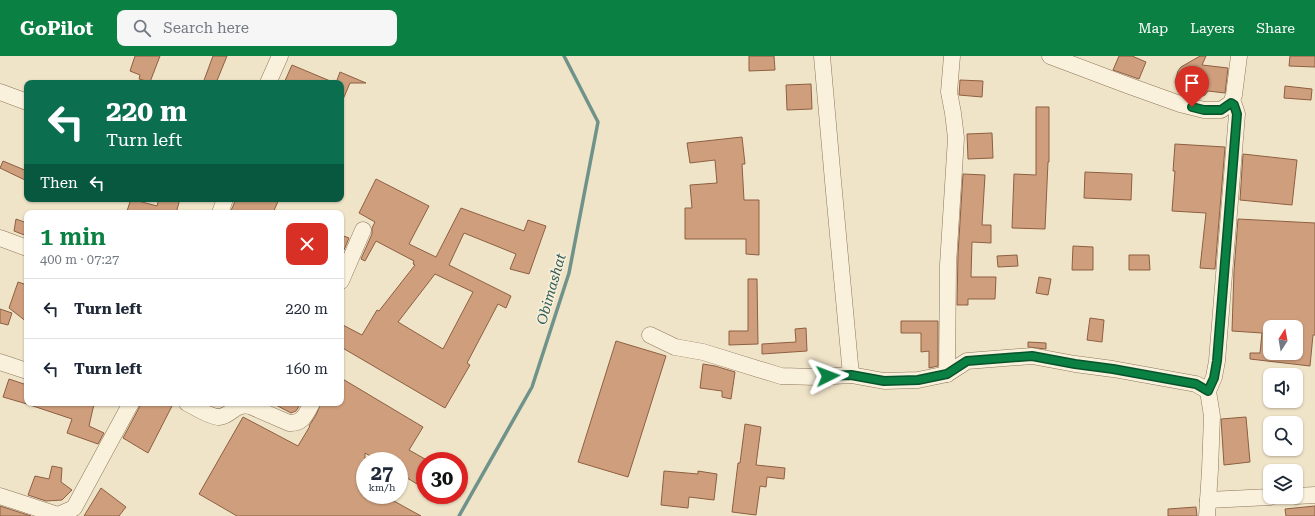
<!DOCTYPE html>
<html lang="en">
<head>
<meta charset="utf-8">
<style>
	body { margin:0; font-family:"Roboto Serif",serif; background:#f6f6f7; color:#1f2937; height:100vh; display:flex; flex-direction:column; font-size:15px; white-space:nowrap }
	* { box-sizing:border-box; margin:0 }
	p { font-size:13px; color:#747a83 }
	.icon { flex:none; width:22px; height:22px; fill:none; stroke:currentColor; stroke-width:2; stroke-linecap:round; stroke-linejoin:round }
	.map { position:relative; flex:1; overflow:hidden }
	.sheet { position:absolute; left:24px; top:154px; width:320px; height:196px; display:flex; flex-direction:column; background:#fff; border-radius:8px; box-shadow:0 1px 3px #0004 }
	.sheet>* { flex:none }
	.guide { position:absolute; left:24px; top:24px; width:320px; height:122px; border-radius:8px; box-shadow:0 1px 3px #0004; background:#0b6e4f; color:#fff; overflow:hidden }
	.needle { width:26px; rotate:11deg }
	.tools { position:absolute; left:1263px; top:264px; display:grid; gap:8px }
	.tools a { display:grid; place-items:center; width:40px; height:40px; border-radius:8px; background:#fff; box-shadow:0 1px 3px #0004; font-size:20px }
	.speed { position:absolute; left:356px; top:396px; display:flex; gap:8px; font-size:20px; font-weight:700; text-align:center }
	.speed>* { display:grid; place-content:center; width:52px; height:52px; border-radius:50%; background:#fff; box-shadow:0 1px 3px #0004; line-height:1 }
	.speed small { font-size:10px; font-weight:400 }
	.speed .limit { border:6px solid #d22; background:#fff; color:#111 }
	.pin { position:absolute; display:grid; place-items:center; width:34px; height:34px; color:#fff; margin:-41px -17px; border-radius:50% 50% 50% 0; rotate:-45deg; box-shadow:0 0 4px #0007 }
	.pin .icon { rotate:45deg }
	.me { position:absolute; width:44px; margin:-22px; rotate:87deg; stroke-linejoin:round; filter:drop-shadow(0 0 3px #0008) }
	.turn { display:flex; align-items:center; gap:14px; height:84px; padding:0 16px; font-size:18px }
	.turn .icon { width:52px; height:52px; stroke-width:2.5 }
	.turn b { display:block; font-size:28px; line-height:34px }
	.then { display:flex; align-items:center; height:38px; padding:0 16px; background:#0003; gap:8px; font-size:15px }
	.round { display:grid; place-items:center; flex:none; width:42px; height:42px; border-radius:8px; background:#f6f6f7 }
	.summary { display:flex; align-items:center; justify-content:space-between; height:68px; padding:0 16px }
	h1 { font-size:24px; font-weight:600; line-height:30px; color:#0b8043 }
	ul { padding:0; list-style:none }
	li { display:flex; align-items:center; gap:12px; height:60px; padding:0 16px; border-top:1px solid #e0e1e3 }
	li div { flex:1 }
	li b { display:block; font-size:15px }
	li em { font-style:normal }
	header { display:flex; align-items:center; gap:24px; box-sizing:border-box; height:56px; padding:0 20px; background:#0b8043; color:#fff }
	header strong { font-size:19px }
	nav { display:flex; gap:22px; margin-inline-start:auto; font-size:14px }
	.search { width:280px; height:36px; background:#f6f6f7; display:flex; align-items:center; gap:10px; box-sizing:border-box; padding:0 14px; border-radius:8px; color:#747a83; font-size:15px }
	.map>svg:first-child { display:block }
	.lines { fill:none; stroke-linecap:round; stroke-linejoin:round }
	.stream { stroke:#6f938a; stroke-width:3.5 }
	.building { fill:#cf9f7d; stroke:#8d5f41; fill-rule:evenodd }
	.minor-casing { stroke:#8d765c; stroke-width:17 }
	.minor { stroke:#faf1dc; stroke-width:16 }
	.route-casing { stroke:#07532c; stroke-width:10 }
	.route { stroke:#0b8043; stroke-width:7 }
	.labels { text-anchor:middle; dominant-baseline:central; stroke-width:3.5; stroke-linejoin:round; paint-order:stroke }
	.water-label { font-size:14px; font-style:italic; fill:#2f5d5a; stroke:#f7eed8 }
</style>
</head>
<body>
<header>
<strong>GoPilot</strong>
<div class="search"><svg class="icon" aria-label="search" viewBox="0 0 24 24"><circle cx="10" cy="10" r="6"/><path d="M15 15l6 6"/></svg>Search here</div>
<nav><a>Map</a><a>Layers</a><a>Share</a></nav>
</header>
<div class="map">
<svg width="1315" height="460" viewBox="0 0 1315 460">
	<rect width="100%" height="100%" fill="#f0e4c8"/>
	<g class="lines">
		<!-- stream -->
		<path class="stream" d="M459,460L532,331L569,217L598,66L564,0"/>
	</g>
	<!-- building -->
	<g class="building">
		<path d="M135,0H160L150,26L139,23L140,19L130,15Z"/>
		<path d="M213,0H227L216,27H203Z"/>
		<path d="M749,0H774L775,14L749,15Z"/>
		<path d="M1119,0H1132L1146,6L1139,23L1113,14Z"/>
		<path d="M1200,0H1206L1202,9L1228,12L1225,37L1208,35L1205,39L1197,42L1183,39L1179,36L1175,26L1178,15L1181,11Z"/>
		<path d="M1290,0H1315V11L1289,10Z"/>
		<path d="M292,9L335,27H284Z"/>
		<path d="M340,16L366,27H350L341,48V27H336Z"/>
		<path d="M960,24L983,25L982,41L959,39Z"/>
		<path d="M811,28L812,53L787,54L786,29Z"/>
		<path d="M1285,30L1312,33L1311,44L1284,42Z"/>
		<path d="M1036,51H1049V106H1048L1045,173L1012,172L1014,118L1036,119Z"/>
		<path d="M992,77L993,102L968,103L967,78Z"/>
		<path d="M742,81L745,108H742L744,144H759V199L746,198V183H685V152H692L690,129L717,127L715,104L690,107L687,87Z"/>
		<path d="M1175,88L1225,91L1215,213L1200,212L1206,157L1172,155L1175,115H1173Z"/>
		<path d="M1243,98L1297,104L1292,149L1240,144Z"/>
		<path d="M3,105L27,115V125L0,112Z"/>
		<path d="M1085,116L1132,118L1131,144L1084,142Z"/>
		<path d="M963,118L985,119L982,169H991V187L972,186L971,221H996L995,243H968V249H957L958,198Z"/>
		<path d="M376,123L429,150L409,188L436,201L461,152L524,175L528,164L546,170L529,218L510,213L516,198L464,177L449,209L511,240L506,252L498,248L467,307L470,309L445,352L341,291V268L362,279L377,254L379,255L415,209L413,208L414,205L376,185L365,205L361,203L372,178V172L375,166L359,157ZM435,218L473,236L443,293L398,266Z"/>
		<path d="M131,143L157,150L159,143H180L176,157H133L127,155Z"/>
		<path d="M236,143H279L273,157H230Z"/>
		<path d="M16,163L27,167V180L14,175Z"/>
		<path d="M1238,163L1315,167V279H1313L1310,310L1250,303V297H1260L1262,277L1232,275L1234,215ZM1270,271H1296V297H1270Z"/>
		<path d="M341,179L349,182L344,194L341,193Z"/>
		<path d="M1073,190L1093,191V214H1072Z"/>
		<path d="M1017,199L1018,210L998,211L997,200Z"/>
		<path d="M1129,199H1149L1150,214H1129Z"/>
		<path d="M1039,221L1051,223L1048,239L1036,237Z"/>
		<path d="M748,223H757L758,288L729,289V275H748Z"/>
		<path d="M18,226L27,229V266L9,252Z"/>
		<path d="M0,253L12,257L8,269L0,267Z"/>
		<path d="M1090,262L1104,264L1102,286L1087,284Z"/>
		<path d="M901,265H938V310L929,312V295L921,296V277H901Z"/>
		<path d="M806,272L807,295L762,298V288L796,286L795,273Z"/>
		<path d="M616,285L666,300L628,421L578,406Z"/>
		<path d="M1028,286L1046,287V293L1028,291Z"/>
		<path d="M703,308L715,310L735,316L731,343L722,341V335L700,332Z"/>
		<path d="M341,322L423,371L409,394L425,403V414L417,428L399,417V405H379L365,397V439H383L421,460H237L199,438L243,361L298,390L310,370H309L316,359L321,347H341Z"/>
		<path d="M9,323L27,329V348L3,341Z"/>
		<path d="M30,347L94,348L89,370L104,377L98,388L67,377L72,363L30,349Z"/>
		<path d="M140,347H167L172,350L148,397L123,382L139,352Z"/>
		<path d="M272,347H301L296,355L291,357Z"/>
		<path d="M1246,361L1250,406L1224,409L1221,363Z"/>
		<path d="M745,368L761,371L756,409L785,412L784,423L767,421L766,431L760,430L756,459L732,456L738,407H740Z"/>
		<path d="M52,410L62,412L61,426L72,434L62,444L46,445L28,439L35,420L49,423Z"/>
		<path d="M664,415L698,418V415L717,418L714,444L689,441L688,452L661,449Z"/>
		<path d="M101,432L126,451L119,460H84Z"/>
		<path d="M0,450L31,460H0Z"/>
		<path d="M1315,450V460H1286L1285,453Z"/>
		<path d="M1196,451L1197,460H1168V453Z"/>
	</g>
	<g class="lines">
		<defs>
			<g id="minor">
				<path d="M822,0L833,125L851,319"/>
				<path d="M1050,0L1127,29L1180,48L1204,54H1221L1231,47L1234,39L1239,0"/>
				<path d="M268,27L280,0"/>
				<path d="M0,36L27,46"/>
				<path d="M220,157L225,143"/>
				<path d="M0,182L27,192"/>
				<path d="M341,225L363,174"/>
				<path d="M650,279L675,291L703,296L781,320L816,321L851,319L884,325L918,324L947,318L967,305L1032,300L1075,308L1113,313L1196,328L1208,335L1212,360L1210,414L1207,460"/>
				<path d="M0,306L27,315"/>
				<path d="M947,318L948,209L956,82L953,57L949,36L952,0"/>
				<path d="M1208,335L1214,321L1217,305L1237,58L1234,49L1231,47"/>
				<path d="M187,347C195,351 210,361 219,361C232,360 233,347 250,350L289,367C303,368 306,358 312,347"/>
				<path d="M0,440L58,459L74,452L131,347"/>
				<path d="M1296,440L1315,439"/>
				<path d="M1208,444L1270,441"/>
			</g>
		</defs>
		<!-- minor casing -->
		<use href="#minor" class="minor-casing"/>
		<!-- minor -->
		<use href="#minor" class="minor"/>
	</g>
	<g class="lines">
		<defs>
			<path id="route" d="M828,320L851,319L884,325L918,324L947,318L967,305L1032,300L1075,308L1113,313L1196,328L1208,335L1214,322L1217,305L1237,58L1234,49L1231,47L1221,54H1204L1192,51"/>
		</defs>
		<!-- route casing -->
		<use href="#route" class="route-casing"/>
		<!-- route -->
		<use href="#route" class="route"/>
	</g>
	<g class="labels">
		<!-- water labels -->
		<g class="water-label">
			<text transform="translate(551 233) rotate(-74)">Obimashat</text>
		</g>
	</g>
</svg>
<div class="tools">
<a><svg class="needle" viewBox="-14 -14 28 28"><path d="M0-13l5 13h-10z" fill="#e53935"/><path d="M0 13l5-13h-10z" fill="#747a83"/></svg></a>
<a><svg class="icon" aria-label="sound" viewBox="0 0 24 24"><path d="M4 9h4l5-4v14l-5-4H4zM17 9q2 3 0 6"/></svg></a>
<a><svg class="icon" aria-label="search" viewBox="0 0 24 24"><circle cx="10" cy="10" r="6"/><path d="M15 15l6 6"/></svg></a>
<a><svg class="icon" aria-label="layers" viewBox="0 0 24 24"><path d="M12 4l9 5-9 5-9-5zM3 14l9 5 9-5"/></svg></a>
</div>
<div class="speed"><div>27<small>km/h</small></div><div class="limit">30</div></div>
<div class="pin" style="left:1192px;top:51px;background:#d93025"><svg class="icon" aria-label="arrive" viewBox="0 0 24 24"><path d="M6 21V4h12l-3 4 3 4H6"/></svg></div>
<svg class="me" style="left:828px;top:320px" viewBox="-20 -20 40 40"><path d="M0-17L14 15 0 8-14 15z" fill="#0b8043" stroke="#fff" stroke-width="4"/></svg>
<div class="guide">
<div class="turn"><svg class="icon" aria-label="left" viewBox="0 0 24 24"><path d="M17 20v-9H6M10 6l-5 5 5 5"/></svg><div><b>220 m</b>Turn left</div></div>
<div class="then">Then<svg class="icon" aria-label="left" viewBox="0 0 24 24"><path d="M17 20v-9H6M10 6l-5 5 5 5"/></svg></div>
</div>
<section class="sheet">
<div class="summary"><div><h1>1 min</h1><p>400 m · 07:27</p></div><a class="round" style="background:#d93025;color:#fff"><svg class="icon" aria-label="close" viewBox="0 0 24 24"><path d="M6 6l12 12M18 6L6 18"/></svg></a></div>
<ul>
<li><svg class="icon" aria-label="left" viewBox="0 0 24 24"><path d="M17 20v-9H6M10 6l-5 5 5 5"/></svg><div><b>Turn left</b></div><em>220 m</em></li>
<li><svg class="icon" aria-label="left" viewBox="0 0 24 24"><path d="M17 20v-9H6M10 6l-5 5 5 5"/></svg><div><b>Turn left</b></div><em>160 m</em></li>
</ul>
</section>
</div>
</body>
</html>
